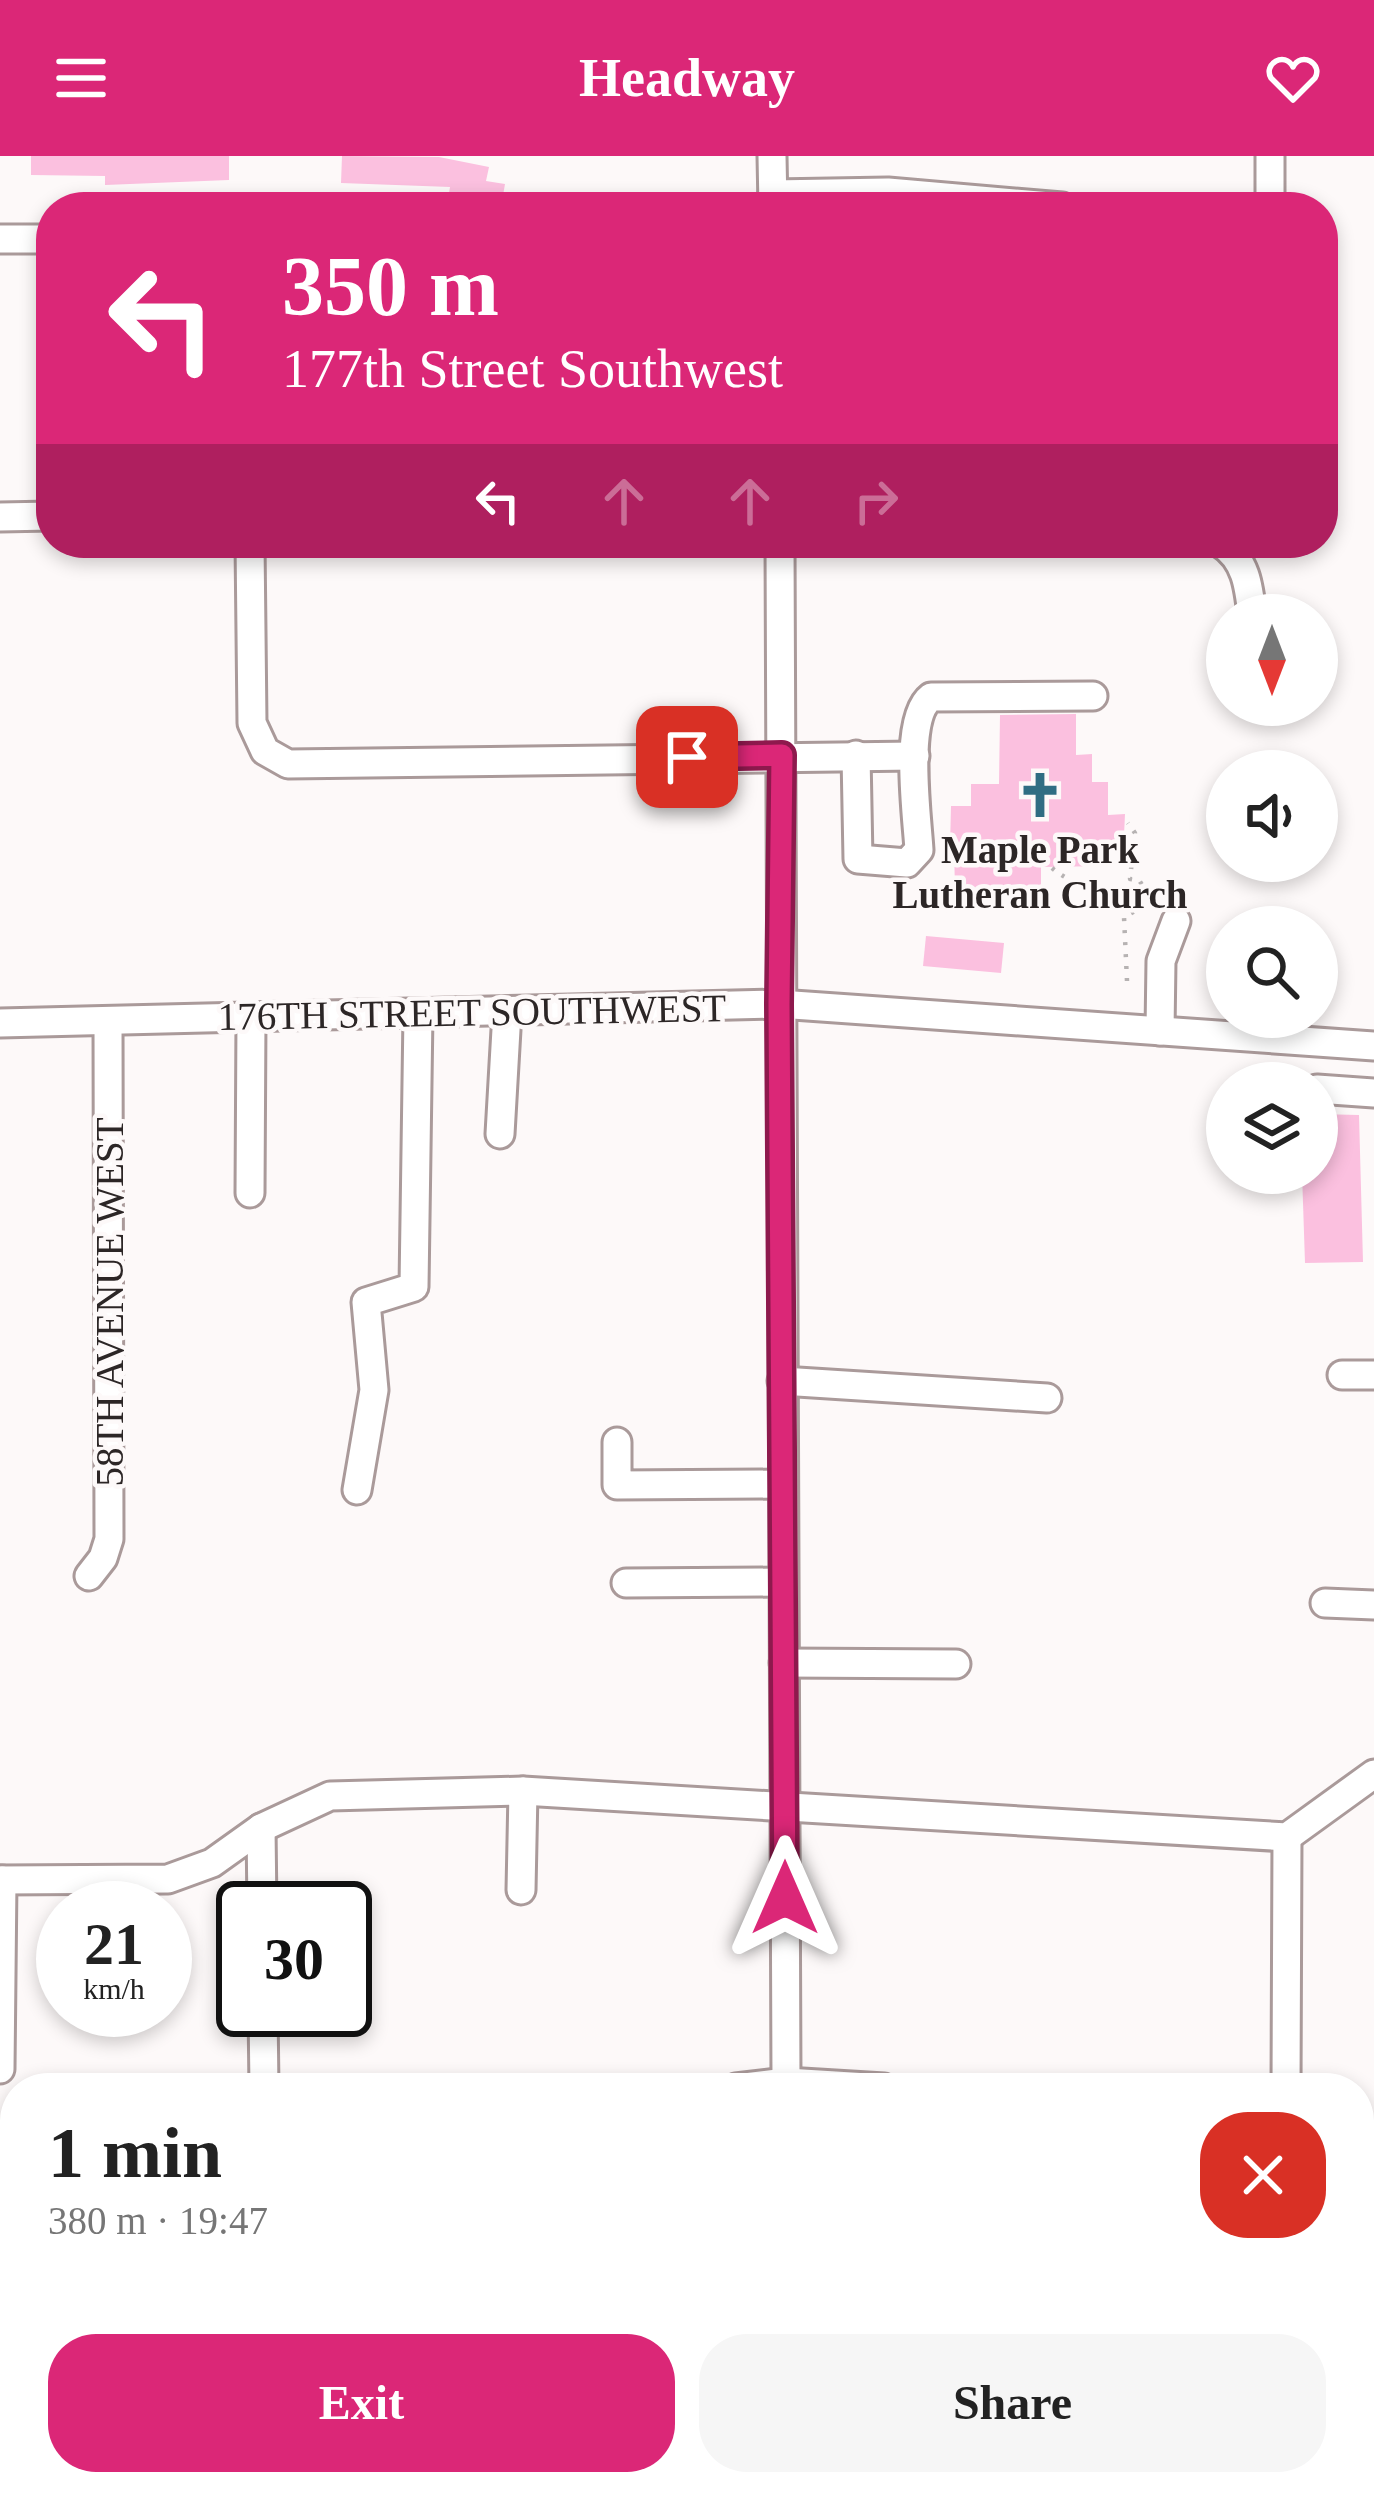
<!DOCTYPE html>
<html lang="en">
<head>
<meta charset="utf-8">
<style>
	body { margin:0; font-family:"Times New Roman",serif; background:#f6f6f6; color:#222; height:100vh; display:flex; flex-direction:column; font-size:45px; white-space:nowrap }
	* { box-sizing:border-box; margin:0 }
	p { font-size:39px; color:#767676 }
	.icon { flex:none; width:66px; height:66px; fill:none; stroke:currentColor; stroke-width:2; stroke-linecap:round; stroke-linejoin:round }
	.map { position:relative; flex:1; overflow:hidden }
	.sheet { position:absolute; left:0px; top:1917px; width:1374px; height:423px; display:flex; flex-direction:column; background:#fff; border-radius:48px 48px 0 0; box-shadow:0 6px 18px #0003 }
	.sheet>* { flex:none }
	.top-card { position:absolute; left:36px; top:36px; width:1302px; height:366px; border-radius:48px; box-shadow:0 6px 18px #0003; background:#db2777; color:#fff; overflow:hidden }
	.needle { width:78px; rotate:180deg }
	.tools { position:absolute; left:1206px; top:438px; display:grid; gap:24px }
	.tools a { display:grid; place-items:center; width:132px; height:132px; border-radius:50%; background:#fff; box-shadow:0 6px 18px #0003; font-size:60px }
	.speed { position:absolute; left:36px; top:1725px; display:flex; gap:24px; font-size:60px; font-weight:700; text-align:center }
	.speed>* { display:grid; place-content:center; width:156px; height:156px; border-radius:50%; background:#fff; box-shadow:0 6px 18px #0003; line-height:1 }
	.speed small { font-size:30px; font-weight:400 }
	.speed .limit { border:6px solid #111; border-radius:18px; background:#fff; color:#111 }
	.pin { position:absolute; display:grid; place-items:center; width:102px; height:102px; color:#fff; margin:-51px; border-radius:24px; box-shadow:0 6px 18px #0006 }
	.me { position:absolute; width:132px; margin:-66px; rotate:0deg; stroke-linejoin:round; filter:drop-shadow(0 0 9px #0008) }
	.turn { display:flex; align-items:center; gap:42px; height:252px; padding:0 48px; font-size:54px }
	.turn .icon { width:156px; height:156px; stroke-width:2.5 }
	.turn b { display:block; font-size:84px; line-height:102px }
	.lanes { display:flex; align-items:center; height:114px; padding:0 48px; background:#0003; justify-content:center; gap:60px; direction:ltr }
	.lanes .off { opacity:.35 }
	.round { display:grid; place-items:center; flex:none; width:126px; height:126px; border-radius:48px; background:#f6f6f6 }
	.headline { display:flex; align-items:center; justify-content:space-between; height:204px; padding:0 48px }
	h1 { font-size:72px; font-weight:700; line-height:90px }
	.cta { display:flex; gap:24px; margin-top:auto; padding:24px 48px }
	.cta a { flex:1; height:138px; border-radius:48px; background:#db2777; color:#fff; font-size:48px; font-weight:700; line-height:138px; text-align:center }
	.cta a+a { background:#f6f6f6; color:#222 }
	header { display:flex; justify-content:space-between; align-items:center; height:156px; padding:0 48px; background:#db2777; color:#fff; font-size:54px; font-weight:700 }
	.map>svg:first-child { display:block }
	.green { fill:#fee3bb }
	.forest { fill:#e0bd8a }
	.building { fill:#fbc0df }
	.lines { fill:none; stroke-linecap:round; stroke-linejoin:round }
	.minor-casing { stroke:#aa9a9a; stroke-width:33 }
	.path { stroke:#b6b2b2; stroke-width:4.5; stroke-dasharray:3 9; stroke-linecap:butt }
	.minor { stroke:#fff; stroke-width:27 }
	.route-casing { stroke:#8e194d; stroke-width:30 }
	.route { stroke:#db2777; stroke-width:21 }
	.labels { text-anchor:middle; dominant-baseline:central; stroke-width:9; stroke-linejoin:round; paint-order:stroke }
	.poi-label { font-size:39px; font-weight:bold; fill:#2c2626; stroke:#fdf9f9 }
	.street-label { font-size:39px; fill:#2c2626; stroke:#fdf9f9 }
</style>
</head>
<body>
<header><svg class="icon" aria-label="menu" viewBox="0 0 24 24"><path d="M4 6h16M4 12h16M4 18h16"/></svg>Headway<svg class="icon" aria-label="heart" viewBox="0 0 24 24"><path d="M12 20l-8-8c-3-5 5-10 8-4 3-6 11-1 8 4z"/></svg></header>
<div class="map">
<svg width="1374" height="2339" viewBox="0 0 1374 2339">
	<rect width="100%" height="100%" fill="#fdf9f9"/>
	<!-- green -->
	<path class="green" d="M185,2325H792L793,2339H186Z"/>
	<!-- forest -->
	<path class="forest" d="M1359,2055L1374,2056V2339H838L818,2331V2325H1359Z"/>
	<!-- building -->
	<g class="building">
		<path d="M31,0H229V24L105,29V20L31,19Z"/>
		<path d="M342,0L439,1L489,11L486,25L505,28L501,51L447,49L450,31L341,27Z"/>
		<path d="M1076,558V599L1092,598V626H1108V659L1125,658L1124,680H1119V694H1109V710L1041,711V734L955,735L954,691H950L951,650H971V628H999L1000,559Z"/>
		<path d="M926,780L1004,787L1001,817L923,810Z"/>
		<path d="M1317,958L1359,959L1363,1106L1305,1107L1302,1017H1317Z"/>
	</g>
	<g class="lines">
		<defs>
			<g id="minor">
				<path d="M772,0L773,51"/>
				<path d="M1270,0V51"/>
				<path d="M773,38L888,36L1062,51"/>
				<path d="M0,83H51"/>
				<path d="M0,361L51,360"/>
				<path d="M250,387L252,567L265,595L288,608L915,600"/>
				<path d="M780,387L786,1926"/>
				<path d="M1220,387C1246,403 1249,431 1252,459"/>
				<path d="M856,599L858,703L907,707L919,694C917,659 903,562 931,541L1093,540"/>
				<path d="M0,867L779,848L1374,890"/>
				<path d="M1160,875L1161,805L1176,765"/>
				<path d="M1317,933L1374,937"/>
				<path d="M500,978L507,856"/>
				<path d="M250,1037L251,862"/>
				<path d="M1342,1219H1374"/>
				<path d="M782,1225L1047,1242"/>
				<path d="M617,1286V1329L783,1328"/>
				<path d="M357,1334L374,1234L366,1146L414,1131L418,858"/>
				<path d="M89,1420L103,1402L109,1383L108,865"/>
				<path d="M626,1427L783,1426"/>
				<path d="M1325,1447L1374,1449"/>
				<path d="M784,1507L956,1508"/>
				<path d="M261,1672L262,1752"/>
				<path d="M0,1724L168,1723L212,1707L261,1672L330,1640L523,1635L1287,1681L1374,1618"/>
				<path d="M521,1734L523,1635"/>
				<path d="M263,1854L264,1932"/>
				<path d="M0,1913L2,1724"/>
				<path d="M736,1932L786,1926L884,1932"/>
				<path d="M1286,1932L1287,1681"/>
				<path d="M0,2314L6,2339"/>
			</g>
		</defs>
		<!-- minor casing -->
		<use href="#minor" class="minor-casing"/>
		<!-- path -->
		<g class="path">
			<path d="M1052,712C1077,733 1111,737 1142,745"/>
			<path d="M1127,825L1124,761L1141,752L1144,732L1139,724L1130,723L1135,677L1128,667"/>
			<path d="M166,2325V2339"/>
			<path d="M810,2325V2339"/>
		</g>
		<!-- minor -->
		<use href="#minor" class="minor"/>
	</g>
	<g class="lines">
		<defs>
			<path id="route" d="M687,601L782,599L779,848L785,1742"/>
		</defs>
		<!-- route casing -->
		<use href="#route" class="route-casing"/>
		<!-- route -->
		<use href="#route" class="route"/>
	</g>
	<!-- icons -->
	<defs>
		<symbol id="church-bare" viewBox="-9 -9 18 18"><path d="M-1.2-6h2.4v3.5h3.3v2.4h-3.3V6h-2.4V-.1h-3.3v-2.4h3.3Z" fill="#306d83" stroke="#fdf9f9" stroke-width="2.5" paint-order="stroke"/></symbol>
	</defs>
	<g fill-rule="evenodd">
		<use href="#church-bare" x="1007" y="606" width="66" height="66"/>
	</g>
	<g class="labels">
		<!-- poi labels -->
		<g class="poi-label">
			<text x="1040" y="693">Maple Park<tspan x="1040" dy="45">Lutheran Church</tspan></text>
		</g>
		<!-- street labels -->
		<g class="street-label">
			<text transform="translate(472 856) rotate(-1)">176TH STREET SOUTHWEST</text>
			<text transform="translate(109 1146) rotate(-90)">58TH AVENUE WEST</text>
		</g>
	</g>
</svg>
<div class="tools">
<a><svg class="needle" viewBox="-14 -14 28 28"><path d="M0-13l5 13h-10z" fill="#e53935"/><path d="M0 13l5-13h-10z" fill="#767676"/></svg></a>
<a><svg class="icon" aria-label="sound" viewBox="0 0 24 24"><path d="M4 9h4l5-4v14l-5-4H4zM17 9q2 3 0 6"/></svg></a>
<a><svg class="icon" aria-label="search" viewBox="0 0 24 24"><circle cx="10" cy="10" r="6"/><path d="M15 15l6 6"/></svg></a>
<a><svg class="icon" aria-label="layers" viewBox="0 0 24 24"><path d="M12 4l9 5-9 5-9-5zM3 14l9 5 9-5"/></svg></a>
</div>
<div class="speed"><div>21<small>km/h</small></div><div class="limit">30</div></div>
<div class="pin" style="left:687px;top:601px;background:#d93025"><svg class="icon" aria-label="arrive" viewBox="0 0 24 24"><path d="M6 21V4h12l-3 4 3 4H6"/></svg></div>
<svg class="me" style="left:785px;top:1742px" viewBox="-20 -20 40 40"><path d="M0-17L14 15 0 8-14 15z" fill="#db2777" stroke="#fff" stroke-width="4"/></svg>
<div class="top-card">
<div class="turn"><svg class="icon" aria-label="left" viewBox="0 0 24 24"><path d="M17 20v-9H6M10 6l-5 5 5 5"/></svg><div><b>350 m</b>177th Street Southwest</div></div>
<div class="lanes"><svg class="icon" aria-label="left" viewBox="0 0 24 24"><path d="M17 20v-9H6M10 6l-5 5 5 5"/></svg><svg class="icon off" aria-label="ahead" viewBox="0 0 24 24"><path d="M12 20V5M6 11l6-6 6 6"/></svg><svg class="icon off" aria-label="ahead" viewBox="0 0 24 24"><path d="M12 20V5M6 11l6-6 6 6"/></svg><svg class="icon off" aria-label="right" viewBox="0 0 24 24"><path d="M7 20v-9h11M14 6l5 5-5 5"/></svg></div>
</div>
<section class="sheet">
<div class="headline"><div><h1>1 min</h1><p>380 m · 19:47</p></div><a class="round" style="background:#d93025;color:#fff"><svg class="icon" aria-label="close" viewBox="0 0 24 24"><path d="M6 6l12 12M18 6L6 18"/></svg></a></div>
<div class="cta"><a>Exit</a><a>Share</a></div>
</section>
</div>
</body>
</html>
